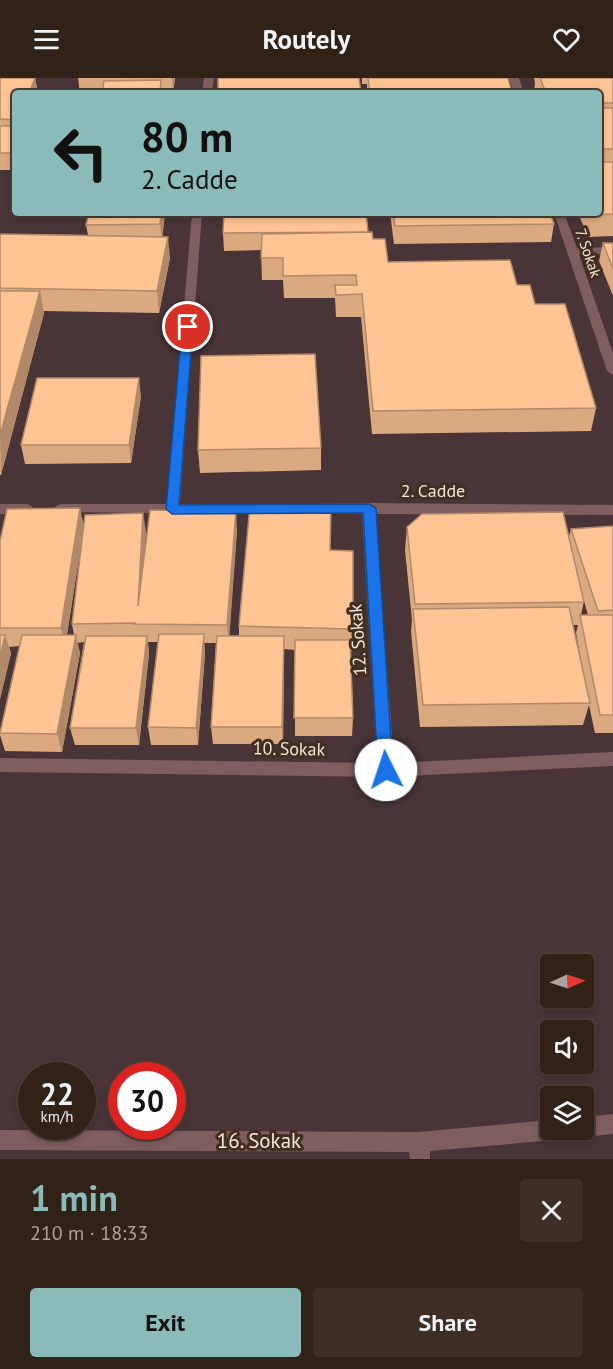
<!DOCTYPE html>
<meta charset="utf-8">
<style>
:root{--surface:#312217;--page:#3d2f24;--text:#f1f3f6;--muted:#a8a4a1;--line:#4c3f36;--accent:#8bbbb9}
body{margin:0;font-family:"PT Sans",sans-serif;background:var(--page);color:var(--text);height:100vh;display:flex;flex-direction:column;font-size:22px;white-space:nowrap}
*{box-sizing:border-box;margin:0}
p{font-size:20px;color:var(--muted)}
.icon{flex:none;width:33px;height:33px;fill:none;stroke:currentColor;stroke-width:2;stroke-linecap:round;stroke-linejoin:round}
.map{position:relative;height:1081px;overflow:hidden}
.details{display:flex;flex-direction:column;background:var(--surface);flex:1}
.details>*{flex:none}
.top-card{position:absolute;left:12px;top:12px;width:590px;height:126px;border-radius:6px;box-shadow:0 3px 9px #0003,0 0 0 2px var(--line);background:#8bbbb9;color:#111;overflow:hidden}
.needle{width:39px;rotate:87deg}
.controls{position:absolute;left:540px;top:876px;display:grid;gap:12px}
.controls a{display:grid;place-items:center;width:54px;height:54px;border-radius:6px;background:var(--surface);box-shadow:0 3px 9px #0003,0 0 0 2px var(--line);font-size:30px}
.speed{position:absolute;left:18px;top:984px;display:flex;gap:12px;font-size:30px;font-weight:700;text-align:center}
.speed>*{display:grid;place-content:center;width:78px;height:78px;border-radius:50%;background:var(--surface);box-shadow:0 3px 9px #0003,0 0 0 2px var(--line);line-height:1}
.speed small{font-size:15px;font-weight:400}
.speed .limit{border:9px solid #d22;background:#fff;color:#111}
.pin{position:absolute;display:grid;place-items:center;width:51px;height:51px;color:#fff;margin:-26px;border:3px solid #fff;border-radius:50%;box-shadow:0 2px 6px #0007}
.me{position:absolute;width:66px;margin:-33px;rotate:356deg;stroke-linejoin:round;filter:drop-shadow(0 0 4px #0008)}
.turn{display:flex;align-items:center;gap:21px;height:126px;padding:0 30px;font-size:27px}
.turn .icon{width:78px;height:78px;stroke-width:2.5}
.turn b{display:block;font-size:42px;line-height:51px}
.round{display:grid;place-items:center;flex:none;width:63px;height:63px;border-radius:6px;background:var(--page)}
.summary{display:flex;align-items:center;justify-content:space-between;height:102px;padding:0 30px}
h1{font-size:36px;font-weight:700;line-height:45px;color:var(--accent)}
.button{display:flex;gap:12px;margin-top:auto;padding:12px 30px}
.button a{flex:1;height:69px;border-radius:6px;background:var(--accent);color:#111;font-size:24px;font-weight:700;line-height:69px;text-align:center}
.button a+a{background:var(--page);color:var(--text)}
header{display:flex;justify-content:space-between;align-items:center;height:78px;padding:0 30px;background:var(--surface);font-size:27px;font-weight:700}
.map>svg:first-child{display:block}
</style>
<header><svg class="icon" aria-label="menu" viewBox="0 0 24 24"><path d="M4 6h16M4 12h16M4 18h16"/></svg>Routely<svg class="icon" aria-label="heart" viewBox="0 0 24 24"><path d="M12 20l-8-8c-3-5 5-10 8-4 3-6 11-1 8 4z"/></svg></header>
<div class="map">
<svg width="613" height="1081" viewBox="0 0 613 1081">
<rect width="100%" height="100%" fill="#412e1f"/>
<path fill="#493437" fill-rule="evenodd" d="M0,0H613V1081H0ZM15,15H598V135H15ZM550,886H584V920H550ZM550,952H584V986H550ZM32,998H82V1048H32ZM122,998H172V1048H122ZM550,1018H584V1052H550Z"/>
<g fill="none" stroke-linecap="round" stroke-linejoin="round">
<g fill="#7e5e5f" fill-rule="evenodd">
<path d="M204,0H214L212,15H202Z"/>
<path d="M509,0H519L524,15H514Z"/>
<path d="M192,135H202L180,426H268L275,431L268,436L56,434L54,431L56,428L61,426H167Z"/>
<path d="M554,135H564L577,170L613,169V175L579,177L613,275V297L607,293Z"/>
<path d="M369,425L613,427V437L376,436L394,685L613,674V688L386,699L0,694V680L377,685L362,436H313L306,431L313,426Z"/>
<path d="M0,426H28L35,431L28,436H0Z"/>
<path d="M613,1036V1056L584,1059L577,1056L575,1052H584V1039Z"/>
<path d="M550,1042V1052H564L561,1059L554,1062L430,1073V1081H410L409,1074L0,1072V1052L418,1054Z"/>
</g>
</g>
<g fill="#daa97f" fill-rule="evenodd">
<path d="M0,0H35L38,15H15V92H0Z"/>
<path d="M78,0H175L173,14L162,15H80Z"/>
<path d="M362,0H508L512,15H367V6H362Z"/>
<path d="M534,0H613V158L588,159L578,135H598V15H535L534,12L535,5Z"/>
<path d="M165,135L162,159L170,180L159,235L43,233L44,235L1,397H0V156L88,157L86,147Z"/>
<path d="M390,135H550L554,146L551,164L394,166Z"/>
<path d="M368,154L388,184L517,207L535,226L596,330L591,353L372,356L361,239H336L335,220H284L283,202H262L261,172L224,173L223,155Z"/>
<path d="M603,165H613V218L599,183Z"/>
<path d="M141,318L131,385L25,386L21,367Z"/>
<path d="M321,370V392L200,395L198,372Z"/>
<path d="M84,448L146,454L144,478L237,452L229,558H239V548L330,472L353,551L352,573H351L353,640L352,658H295V572L284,571L283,666H213L211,649L216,565H204L205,575L198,667H151L148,649L158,564H148L149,576L139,667H75L70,650L84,564L77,565L80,575L62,674L5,673L0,657V653L20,568L9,569L11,575L0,621V463ZM83,454L72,546L74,557H67Z"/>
<path d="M613,448V655H595L589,627L583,647L420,649L411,553L412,542L405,472L407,449L569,458L571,451ZM584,523L588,537H581ZM573,547H578L576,555L585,605Z"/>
</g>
<g fill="#b28968">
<path d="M35,0L38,15H29Z"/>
<path d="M172,0H175L173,14Z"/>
<path d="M161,135H165L162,164L160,146Z"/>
<path d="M168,159L170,180L159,235L157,213Z"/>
<path d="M40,213L44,235L1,397L0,357Z"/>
<path d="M139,300L141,318L131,385L129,367Z"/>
<path d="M80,430L84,449L65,568L61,550Z"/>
<path d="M236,433L237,452L229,565L227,547Z"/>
<path d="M143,435L146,454L140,546L138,528Z"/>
<path d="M204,556L205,575L198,667L196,650Z"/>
<path d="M5,557L11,575L0,621V580Z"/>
<path d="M76,557L80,575L62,674L57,656Z"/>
<path d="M147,558L149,576L139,667L136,650Z"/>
<path d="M284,558V576L283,666L282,649Z"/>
</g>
<g fill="#fec494" stroke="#b28968" stroke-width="1.5">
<path d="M0,0H35L29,15H15V42L0,41Z"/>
<path d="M218,0H359L361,15H218Z"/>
<path d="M368,0H508L512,15H370Z"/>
<path d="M540,0H613V25H598V15H546Z"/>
<path d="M161,2L160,15H102L104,3Z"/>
<rect x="598" y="30" width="15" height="41"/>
<rect x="0" y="48" width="15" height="27"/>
<path d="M598,84H613V136L592,137L591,135H598Z"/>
<path d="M89,135H161L160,146L86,147Z"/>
<path d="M224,135H366L368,154L223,155Z"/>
<path d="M393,135H550L554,146L395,148Z"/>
<path d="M372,154L373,161H385L388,184L510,182L517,207H530L535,226H565L596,330L373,333L362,216L336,217L335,207H357L356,197L283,198V180H261L262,156Z"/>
<path d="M0,156L168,159L157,213L0,210Z"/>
<path d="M603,165H613V191Z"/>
<path d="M0,213H40L0,357Z"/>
<path d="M315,276L321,370L198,372L201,278Z"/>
<path d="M37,300H139L129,367H21Z"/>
<path d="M250,427L331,429L330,472L353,473V551L239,548Z"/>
<path d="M80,430L61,550H0V463L7,431Z"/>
<path d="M150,432L236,433L227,547L134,546L135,545L72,546L85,437L143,435L138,528Z"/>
<path d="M563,434L584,524L415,526L407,449L422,436Z"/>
<path d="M613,448V532L598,533L571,451Z"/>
<path d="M569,529L590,625L423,627L413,531Z"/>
<path d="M580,537H613V637H600Z"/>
<path d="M159,556H204L196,650L148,649Z"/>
<path d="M0,557H5L0,580Z"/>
<path d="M22,557H76L57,656L0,655Z"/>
<path d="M86,558H147L136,650H70Z"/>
<path d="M217,558H284L282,649H211Z"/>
<path d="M295,562H350L353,640H294Z"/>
</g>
<path fill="#1a73e8" stroke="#114b97" stroke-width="1.5" d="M188,246L193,249L179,427L369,426L376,430L393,692L391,696L386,698L380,696L378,692L363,435L172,436L166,431L182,249Z"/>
<g text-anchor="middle" stroke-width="6" stroke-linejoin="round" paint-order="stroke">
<g font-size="15" fill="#f2e6dc" stroke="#412e1f">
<text transform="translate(588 175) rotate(71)" y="5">7. Sokak</text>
</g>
<g font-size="18" fill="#f2e6dc" stroke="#412e1f">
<text x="433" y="419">2. Cadde</text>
<text transform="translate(358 562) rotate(-94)" y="6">12. Sokak</text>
<text transform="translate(289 671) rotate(1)" y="6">10. Sokak</text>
</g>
<g font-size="21" fill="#f2e6dc" stroke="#412e1f">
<text x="259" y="1070">16. Sokak</text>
</g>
</g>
</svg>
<div class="controls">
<a><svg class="needle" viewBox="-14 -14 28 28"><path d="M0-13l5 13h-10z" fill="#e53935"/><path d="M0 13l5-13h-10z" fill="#a8a4a1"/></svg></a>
<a><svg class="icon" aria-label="sound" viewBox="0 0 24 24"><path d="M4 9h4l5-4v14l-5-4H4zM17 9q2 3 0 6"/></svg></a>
<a><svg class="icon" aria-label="layers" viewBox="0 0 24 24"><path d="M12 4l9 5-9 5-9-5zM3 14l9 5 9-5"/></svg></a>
</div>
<div class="speed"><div>22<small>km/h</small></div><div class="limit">30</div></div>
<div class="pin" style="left:188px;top:249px;background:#d93025"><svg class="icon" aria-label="arrive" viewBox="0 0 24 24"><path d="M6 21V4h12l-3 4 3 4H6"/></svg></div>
<svg class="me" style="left:386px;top:692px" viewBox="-20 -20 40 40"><circle r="19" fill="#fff"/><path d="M0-13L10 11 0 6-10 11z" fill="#1a73e8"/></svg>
<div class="top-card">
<div class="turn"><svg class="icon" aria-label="left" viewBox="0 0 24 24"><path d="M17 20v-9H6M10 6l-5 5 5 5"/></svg><div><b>80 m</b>2. Cadde</div></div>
</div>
</div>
<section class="details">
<div class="summary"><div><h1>1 min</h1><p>210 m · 18:33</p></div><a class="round"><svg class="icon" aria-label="close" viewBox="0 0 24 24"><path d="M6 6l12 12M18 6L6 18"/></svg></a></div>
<div class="button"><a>Exit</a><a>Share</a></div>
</section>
